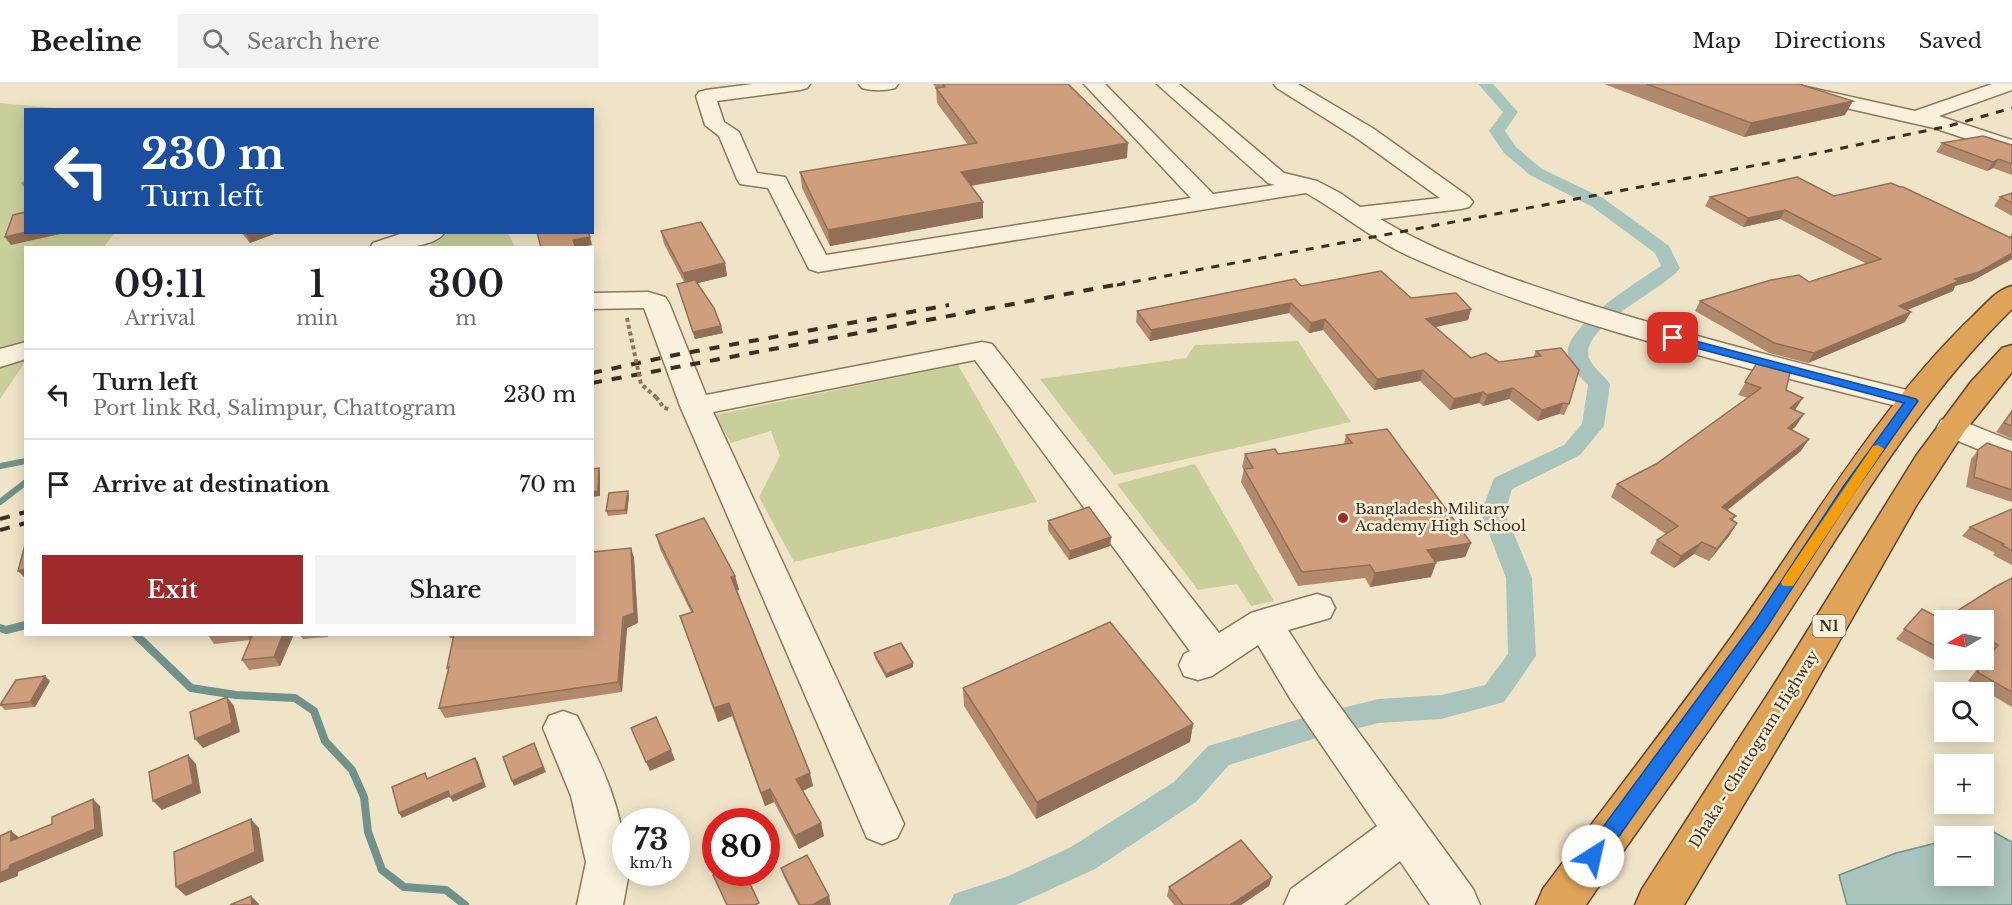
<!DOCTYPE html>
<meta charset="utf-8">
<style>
:root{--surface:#fff;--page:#f2f2f2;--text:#202124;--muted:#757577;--line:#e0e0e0;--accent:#9e2a2b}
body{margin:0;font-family:"Libre Baskerville",serif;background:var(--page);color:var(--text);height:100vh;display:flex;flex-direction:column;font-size:22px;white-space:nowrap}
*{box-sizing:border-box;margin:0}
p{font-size:20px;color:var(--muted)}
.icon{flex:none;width:33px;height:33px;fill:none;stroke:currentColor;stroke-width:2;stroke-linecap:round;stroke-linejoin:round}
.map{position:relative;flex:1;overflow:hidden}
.panel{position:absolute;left:24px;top:162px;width:570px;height:390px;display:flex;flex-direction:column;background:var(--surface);border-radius:0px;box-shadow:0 3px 15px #0003}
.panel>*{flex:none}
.guide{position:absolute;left:24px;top:24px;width:570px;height:126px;border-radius:0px;box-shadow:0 3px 15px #0003;background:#1a4fa0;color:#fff;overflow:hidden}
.needle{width:39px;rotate:261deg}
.tools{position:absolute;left:1934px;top:526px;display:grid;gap:12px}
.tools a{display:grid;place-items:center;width:60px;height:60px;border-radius:0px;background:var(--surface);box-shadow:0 3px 15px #0003;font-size:30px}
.speed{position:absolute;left:612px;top:724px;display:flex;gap:12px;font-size:30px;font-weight:700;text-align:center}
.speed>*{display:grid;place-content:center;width:78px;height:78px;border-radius:50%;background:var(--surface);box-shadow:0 3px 15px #0003;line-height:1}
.speed small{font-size:15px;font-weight:400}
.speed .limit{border:9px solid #d22;background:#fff;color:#111}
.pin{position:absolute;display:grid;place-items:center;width:51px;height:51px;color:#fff;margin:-26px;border-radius:12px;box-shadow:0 3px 9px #0006}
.me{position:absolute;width:66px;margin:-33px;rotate:35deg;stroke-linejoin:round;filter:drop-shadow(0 0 4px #0008)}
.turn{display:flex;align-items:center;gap:21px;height:126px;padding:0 18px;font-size:27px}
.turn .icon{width:78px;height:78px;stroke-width:2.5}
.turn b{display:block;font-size:42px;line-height:51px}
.eta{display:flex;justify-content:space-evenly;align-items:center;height:102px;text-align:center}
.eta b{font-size:36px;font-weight:600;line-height:42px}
.primary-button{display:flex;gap:12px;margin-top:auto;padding:12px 18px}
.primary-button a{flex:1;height:69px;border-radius:0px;background:var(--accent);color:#fff;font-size:24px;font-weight:600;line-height:69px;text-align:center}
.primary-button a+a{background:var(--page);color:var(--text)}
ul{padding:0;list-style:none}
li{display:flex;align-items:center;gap:18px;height:90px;padding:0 18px;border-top:2px solid var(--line)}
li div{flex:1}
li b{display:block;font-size:22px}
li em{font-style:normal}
header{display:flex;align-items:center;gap:36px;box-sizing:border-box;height:84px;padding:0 30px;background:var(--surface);border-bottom:2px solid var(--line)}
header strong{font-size:28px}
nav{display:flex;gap:33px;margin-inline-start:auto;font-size:21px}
.search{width:420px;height:54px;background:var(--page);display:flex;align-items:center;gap:15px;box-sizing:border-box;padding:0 21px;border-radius:0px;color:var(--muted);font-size:22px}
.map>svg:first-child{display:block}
</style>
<header>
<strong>Beeline</strong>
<div class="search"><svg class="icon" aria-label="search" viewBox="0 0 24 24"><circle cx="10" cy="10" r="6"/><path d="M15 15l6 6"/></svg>Search here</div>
<nav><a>Map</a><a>Directions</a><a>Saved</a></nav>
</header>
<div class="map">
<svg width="2012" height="821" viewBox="0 0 2012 821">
<rect width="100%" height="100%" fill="#f0e4c8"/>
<g fill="#c9cf9b">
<path d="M0,19L64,25L26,26V148L114,149L104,163L26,164L25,278L0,315Z"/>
<path d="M452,149H508L515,163H432L430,155Z"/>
<path d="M1298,257L1351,338L1114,391L1040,295L1186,274L1195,261Z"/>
<path d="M958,281L1037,418L794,478L759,413L780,372L771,347L731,359L715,331Z"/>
<path d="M1195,380L1274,517L1251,522L1237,500L1198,506L1117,400Z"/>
</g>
<path fill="#a9c4bc" stroke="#6f938a" stroke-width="1.5" d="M1990,746L2012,758V821H1847L1839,791L1896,769L1944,757V792H1983V753H1960Z"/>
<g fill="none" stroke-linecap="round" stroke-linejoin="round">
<g stroke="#6f938a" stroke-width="6">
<path d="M0,382L26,377"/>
<path d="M0,418L26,398"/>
</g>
<g stroke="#6f938a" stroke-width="8">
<path d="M0,544L6,546L26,541"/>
<path d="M135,550L191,604L236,611L295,614L314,627L325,657L352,686L364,713L368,748L382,786L404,803L446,806L465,821"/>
</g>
<path fill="#a9c4bc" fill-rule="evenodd" d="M1478,0H1493L1518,28L1505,47L1516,63L1542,85L1603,114L1669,162L1680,184C1666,205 1579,242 1589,274C1593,284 1604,291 1610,300L1604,342L1580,371L1512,405L1505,429L1532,494L1536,572L1504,618L1441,635L1379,639L1313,655L1229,681L1196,718L1095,785L1023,818L1016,821H949L954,810L1006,793L1071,763L1174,698L1208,662L1313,631L1379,615L1441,611L1485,601L1508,570L1506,494L1481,429L1494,394L1564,361L1582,340L1588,301C1580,293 1569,282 1568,270C1564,243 1640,196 1661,182L1655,169L1591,122L1530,91L1504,69L1489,47L1503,28Z"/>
<g stroke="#8d765c" stroke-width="3">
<g id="minor">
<path d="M753,0H810L807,4L800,6L717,17L724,38L739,48L757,89L785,93L826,171L1191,114L1084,0H1105L1213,110L1275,101L1268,99L1157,0H1179L1284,89L1317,97L1340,109L1360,123L1440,114L1358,55L1277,4L1274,0H1298L1374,45L1469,113L1473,118L1469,123L1461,125L1380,135C1444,173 1515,196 1585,219C1696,254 1810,282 1923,310L1927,317L1923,324L1912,326C1745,283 1568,244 1411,173C1373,156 1342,129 1306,109L818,188L809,185L768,104L740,100L737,95L719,52L705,41L696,12L699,8L706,6Z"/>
<path d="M859,0H898L895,4C884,7 873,7 862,4Z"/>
<path d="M1757,0H1793L1915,27L1992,0H2012V6L1939,32L2012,56V70L1934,44L1767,6L1760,4Z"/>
<path d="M406,148H445C433,166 389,164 370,164L373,159Z"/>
<path d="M648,208L665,213L669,219L706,311L982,258L992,260L1219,549L1251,529L1264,525L1317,510L1330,514L1335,524L1330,534L1288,546L1319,594L1473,805L1480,821H1430L1400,777L1344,821H1284L1291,805L1377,742L1291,616L1258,561L1212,592L1198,596L1184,592L1179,581L1184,570L1190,567L975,276L713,328L904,740L897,754L882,760L867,754L680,322L644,224L592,225V209Z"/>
<path d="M26,258V275L0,283V265Z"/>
<path d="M1952,333L2012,357V379L1941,350L1937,343L1941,336Z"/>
<path d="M563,627L577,632C603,684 626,730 626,789H629L623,821H577L586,778L571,712L543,644L549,632Z"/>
</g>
</g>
<g stroke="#5b4430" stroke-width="3">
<g id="highway">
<path d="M2012,202V225C1915,320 1849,437 1775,549C1714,642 1648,730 1586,821H1536L1543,805C1603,724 1666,644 1725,562C1805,451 1874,327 1973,232C1985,221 1996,206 2012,202Z"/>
<path d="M2012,261V288L1964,348L1916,422L1804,619L1684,821H1635L1642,805L1777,596L1916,372L1971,298L2002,264Z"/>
</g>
</g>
<path stroke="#8d765c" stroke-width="4" stroke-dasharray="4 3" stroke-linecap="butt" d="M656,313L664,324L669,325"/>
<use href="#minor" fill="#faf1dc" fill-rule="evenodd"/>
<use href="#highway" fill="#e0a458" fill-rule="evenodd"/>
<path stroke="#3d2e20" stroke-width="3" stroke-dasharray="8 8" stroke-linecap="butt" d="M1117,201L1784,76L1949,42L2012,24"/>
<g stroke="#3d2e20" stroke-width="4" stroke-dasharray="10 10" stroke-linecap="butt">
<path d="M592,289L675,271L949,221"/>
<path d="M592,299L1125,199"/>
<path d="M0,435L26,428"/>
<path d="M0,446L26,439"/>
</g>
<path stroke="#8d765c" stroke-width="4" stroke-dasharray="4 3" stroke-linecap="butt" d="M627,234L641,300L656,313"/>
</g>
<g fill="#b2896c">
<path d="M933,0H1068L1127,74L971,102L983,134L830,162L802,104L800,88L968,61L937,19L936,4Z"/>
<path d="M1604,0H1799L1845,31L1744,53Z"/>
<path d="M1942,59L2012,61V91L1993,84L1987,87L1936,68Z"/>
<path d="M26,96V106L21,99Z"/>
<path d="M2012,109V132L1994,122L2000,113Z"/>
<path d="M1834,112L2010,153L2012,149V175L1972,197L1955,202L1953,207L1907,226L1905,238L1808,279L1769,269L1695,227L1700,217L1809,198L1867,180L1780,135L1743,143L1705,122L1710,113Z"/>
<path d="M661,147L725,179L727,192L697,199L723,249L695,255L677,200L684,198L664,160Z"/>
<path d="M241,148H279L250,159Z"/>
<path d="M1301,202L1411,214L1471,225L1468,236L1435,243L1471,274L1499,278L1533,274L1536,267L1561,264L1569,320L1564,331L1559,330L1537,337L1509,315L1483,322L1479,319L1450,326L1420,297L1374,306L1323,246L1309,249L1289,229L1150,257L1136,238L1137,227Z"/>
<path d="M1757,279L1786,306L1795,326L1796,342L1792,346L1801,367L1727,426L1736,432L1732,437L1737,439L1729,452L1709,477L1694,470L1674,484L1650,469L1657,456L1666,450L1611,413L1617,400L1656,380L1748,314L1738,311Z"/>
<path d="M2012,326V355L1996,348Z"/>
<path d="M1346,351L1471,459L1465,473L1435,478L1431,493L1370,503L1365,494L1298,502L1241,398L1244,385L1242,383L1245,370H1278L1344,360Z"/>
<path d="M1978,366L2012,368V418L1966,403L1971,375Z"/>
<path d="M629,412L627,430L608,432L606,427Z"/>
<path d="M2012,425V481L1993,471L1995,469L1962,452L1970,443Z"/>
<path d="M1048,437L1111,453L1110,462L1069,476L1048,446Z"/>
<path d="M656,451L735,492L739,506H737L813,702L803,707L821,739L824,752L799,765L774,718L765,722L732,632L718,638L680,532L691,528L660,465Z"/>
<path d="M631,464L634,474L638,539L627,544L622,608L445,634L439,624L448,586L447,584L453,554H450L447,550H592Z"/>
<path d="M2012,494V623L1968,597L1988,571L1983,567V537H1944V572L1938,578L1896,555L1922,525L1943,536Z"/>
<path d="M207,550H252L250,556L214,560Z"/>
<path d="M253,550H294L280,582L249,586L242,576Z"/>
<path d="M299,550H329L328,553L303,555Z"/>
<path d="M874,569L913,583L886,594L875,574Z"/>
<path d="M50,597L35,623L5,626L0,621Z"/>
<path d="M963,604L1193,640L1190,658L1036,735L964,622Z"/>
<path d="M781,784L831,821H798L784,793Z"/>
<path d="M1272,793L1269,802L1241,821H1174L1167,812L1169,803Z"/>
</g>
<g fill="#916f58">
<path d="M1853,17L1845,31L1744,53L1751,39Z"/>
<path d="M1128,59L1127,74L962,103L961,88Z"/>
<path d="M1999,75L1993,84L1987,87L1993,78Z"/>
<path d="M983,118V134L830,162L828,146Z"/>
<path d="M1785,126L1780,135L1743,143L1748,134Z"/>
<path d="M26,148H69L11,161L5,153Z"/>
<path d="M250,148H279L250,159L246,150Z"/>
<path d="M590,153L592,161L575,164L573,156Z"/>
<path d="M2012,169V175L1972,197L1955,202L1953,207L1893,232L1899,222L1955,195Z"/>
<path d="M725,179L727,192L686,202L683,189Z"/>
<path d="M1291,219L1289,229L1150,257L1151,246Z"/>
<path d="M1471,225L1468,236L1422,246L1426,235Z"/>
<path d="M1911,228L1905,238L1808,279L1814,269Z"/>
<path d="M1325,235L1323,246L1309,249L1311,239Z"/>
<path d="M721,242L723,249L695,255L693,248Z"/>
<path d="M1423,286L1420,297L1374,306L1377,295Z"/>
<path d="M1513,304L1509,315L1483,322L1487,311Z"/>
<path d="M1483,308L1479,319L1450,326L1454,315Z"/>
<path d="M1803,314L1795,326L1790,324Z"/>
<path d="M1563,319L1559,330L1537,337L1542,326Z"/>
<path d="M1804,330L1796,342L1780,356L1788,344Z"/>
<path d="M1809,355L1801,367L1715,436L1722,423Z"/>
<path d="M599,384L600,389V412L592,413V408Z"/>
<path d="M628,407L629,412L627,430L625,426Z"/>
<path d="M1737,439L1729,452L1709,477L1717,465Z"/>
<path d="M1111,453L1110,462L1069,476L1070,467Z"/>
<path d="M1702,458L1694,470L1674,484L1681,472Z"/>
<path d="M1471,459L1465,473L1422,480L1427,466Z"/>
<path d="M631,464L634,474L638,539L627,544L622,608L618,598Z"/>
<path d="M1436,479L1431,493L1370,503L1375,489Z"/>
<path d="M26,485V495L18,487Z"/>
<path d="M735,492L739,506L735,507L731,493Z"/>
<path d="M246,550H252L250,556Z"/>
<path d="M283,550H294L280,582L274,573Z"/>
<path d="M913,579V583L886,594V590Z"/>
<path d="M45,592L50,597L35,623L30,618Z"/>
<path d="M227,613L234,622L240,648L203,664L195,655Z"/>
<path d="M729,619L732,632L718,638L714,624Z"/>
<path d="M1193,640L1190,658L1036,735L1037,718Z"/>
<path d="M534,659L546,688L514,702L512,697Z"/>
<path d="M671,666L675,676L650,687L646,678Z"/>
<path d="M188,671L196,680L201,709L162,726L153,717Z"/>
<path d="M475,674L478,678L486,703L453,718L450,713Z"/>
<path d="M810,689L813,702L799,708L796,695Z"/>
<path d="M770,705L774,718L765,722L761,709Z"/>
<path d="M448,707L451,712L402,734L399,729Z"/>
<path d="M93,715L100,722L103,752L18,788V792L0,799V789Z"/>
<path d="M251,735L259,744L264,777L186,812L176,803Z"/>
<path d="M821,739L824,752L799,765L795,752Z"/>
<path d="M11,747L20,754L11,757Z"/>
<path d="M1272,793L1269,802L1241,821H1230Z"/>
<path d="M251,812L259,820V821H252Z"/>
<path d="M829,812L831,821H812Z"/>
</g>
<g fill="#cf9f7d" stroke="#916f58" stroke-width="1.5">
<path d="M943,0H1068L1128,59L961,88L983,118L828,146L800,88L977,59L936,4L945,3Z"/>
<path d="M1647,0H1799L1853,17L1751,39Z"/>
<path d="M1983,52L2012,61V80L1999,75L1993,78L1942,59Z"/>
<path d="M1797,93L1834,112L1891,99L1900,103H1903L2011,154L2012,152V169L1979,188L1955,195L1959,197L1899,222L1911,228L1814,269L1774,259L1700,217L1771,196L1799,191L1809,198L1881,175L1785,126L1748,134L1710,113Z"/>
<path d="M2012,109V119L2000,113Z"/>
<path d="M26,128V148L5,153L13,131Z"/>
<path d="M701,138L725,179L683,189L661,147Z"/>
<path d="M537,148H588L590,153L573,156L576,164H541Z"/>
<path d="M1381,187L1411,214L1456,209L1471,225L1426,235L1471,274L1486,269L1499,278L1541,272L1536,267L1561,264L1579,286L1569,320L1563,319L1542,326L1513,304L1487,311L1483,308L1454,315L1423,286L1377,295L1325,235L1311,239L1291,219L1151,246L1137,227L1295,195L1301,202Z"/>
<path d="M695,196L714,224L721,242L693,248L677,200Z"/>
<path d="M1757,279L1784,287L1791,284L1786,306L1803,314L1790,324L1804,330L1788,344L1809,355L1722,423L1736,432L1730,435L1737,439L1717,465L1702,458L1681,472L1657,456L1678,442L1617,400L1656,380L1761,304L1745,298Z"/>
<path d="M2012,327V342L2004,339Z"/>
<path d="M1387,345L1471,459L1427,466L1436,479L1375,489L1370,481L1302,488L1244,385L1253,384L1245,370L1275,365L1278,370L1352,359L1346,351Z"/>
<path d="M1987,359L2012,368V406L1974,393L1978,366Z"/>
<path d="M599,384L598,407L592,408V385Z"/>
<path d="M628,407L625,426L606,427L609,409Z"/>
<path d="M1089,423L1111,453L1070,467L1048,437Z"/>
<path d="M2012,425V467L2002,461L2004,460L1970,443Z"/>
<path d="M704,434L735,492L731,493L810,689L796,695L821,739L795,752L770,705L761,709L729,619L714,624L680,532L693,528L656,451Z"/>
<path d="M26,457V485L18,487Z"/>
<path d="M631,464L634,529L623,533L618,598L439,624L449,583L447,584L454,550H592V468Z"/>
<path d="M2012,494V608L1977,588L1998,561L1983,552V537H1944V567L1904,545L1922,525L1943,536L1995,503Z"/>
<path d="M1110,538L1193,640L1037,718L963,604Z"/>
<path d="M253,550H283L274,573L242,576Z"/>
<path d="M901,559L913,579L886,590L874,569Z"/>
<path d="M45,592L30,618L0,621L16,596Z"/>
<path d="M227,613L232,639L195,655L190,628Z"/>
<path d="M656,633L671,666L646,678L631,644Z"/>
<path d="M534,659L543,683L512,697L503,673Z"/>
<path d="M188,671L193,700L153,717L149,688Z"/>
<path d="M475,674L483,698L450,713L448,707L399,729L392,703L425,689L427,695Z"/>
<path d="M93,715L95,745L10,781L9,785L0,789V752L11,747V757L52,740V733Z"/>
<path d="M251,735L255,768L176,803L174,768Z"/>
<path d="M1241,756L1272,793L1230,821H1183L1169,803Z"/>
<path d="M807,771L829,812L812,821H800L781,784Z"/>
<path d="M717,789H745L759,819L755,821H727L713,791Z"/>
<path d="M251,812L252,821H230Z"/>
</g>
<path fill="#1a73e8" stroke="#114b97" stroke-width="1.5" d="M1673,251L1916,315L1918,317L1853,410L1767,543L1600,779L1593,781L1586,779L1584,772L1586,766L1757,534L1843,403L1904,319L1669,257V252Z"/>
<path fill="#f59e0b" d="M1878,361L1884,365L1793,502H1783L1781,499L1783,495L1873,362Z"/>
<circle fill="#9e2a2b" stroke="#f7eed8" stroke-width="2" cx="1343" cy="434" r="6"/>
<g text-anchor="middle" stroke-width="5" stroke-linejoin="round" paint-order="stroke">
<rect fill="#f7eed8" stroke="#756857" stroke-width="1.5" x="1812.5" y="531" width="33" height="22" rx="4.5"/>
<g font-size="14" font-weight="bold" fill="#3d2e20">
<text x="1829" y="547">N1</text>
</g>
<g font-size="15" fill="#3d2e20" stroke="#f7eed8" text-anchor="start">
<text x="1355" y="430">Bangladesh Military<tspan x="1355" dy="17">Academy High School</tspan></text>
</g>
<g font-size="15" fill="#3d2e20" stroke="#f7eed8">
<text transform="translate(1754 665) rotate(-58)" y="5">Dhaka - Chattogram Highway</text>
</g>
</g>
</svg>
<div class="tools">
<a><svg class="needle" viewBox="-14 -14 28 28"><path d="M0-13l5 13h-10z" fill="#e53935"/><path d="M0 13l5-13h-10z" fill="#757577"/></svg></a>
<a><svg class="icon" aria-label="search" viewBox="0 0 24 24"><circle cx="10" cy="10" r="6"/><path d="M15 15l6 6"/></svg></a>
<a>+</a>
<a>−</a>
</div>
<div class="speed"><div>73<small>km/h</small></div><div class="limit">80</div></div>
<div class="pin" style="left:1673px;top:254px;background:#d93025"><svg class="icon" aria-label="arrive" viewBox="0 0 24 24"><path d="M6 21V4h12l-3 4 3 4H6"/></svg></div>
<svg class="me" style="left:1593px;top:772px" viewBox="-20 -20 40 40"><circle r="19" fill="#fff"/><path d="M0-13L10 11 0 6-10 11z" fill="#1a73e8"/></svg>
<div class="guide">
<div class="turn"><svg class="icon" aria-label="left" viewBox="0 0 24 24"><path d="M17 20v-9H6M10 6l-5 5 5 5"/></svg><div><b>230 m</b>Turn left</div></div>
</div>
<section class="panel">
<div class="eta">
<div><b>09:11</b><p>Arrival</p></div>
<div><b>1</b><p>min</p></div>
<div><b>300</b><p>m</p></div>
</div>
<ul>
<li><svg class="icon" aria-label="left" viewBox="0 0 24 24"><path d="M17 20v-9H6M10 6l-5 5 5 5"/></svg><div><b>Turn left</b><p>Port link Rd, Salimpur, Chattogram</p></div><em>230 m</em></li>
<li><svg class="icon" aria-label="arrive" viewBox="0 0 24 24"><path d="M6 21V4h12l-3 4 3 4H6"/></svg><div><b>Arrive at destination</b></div><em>70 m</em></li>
</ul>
<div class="primary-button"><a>Exit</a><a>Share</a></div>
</section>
</div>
